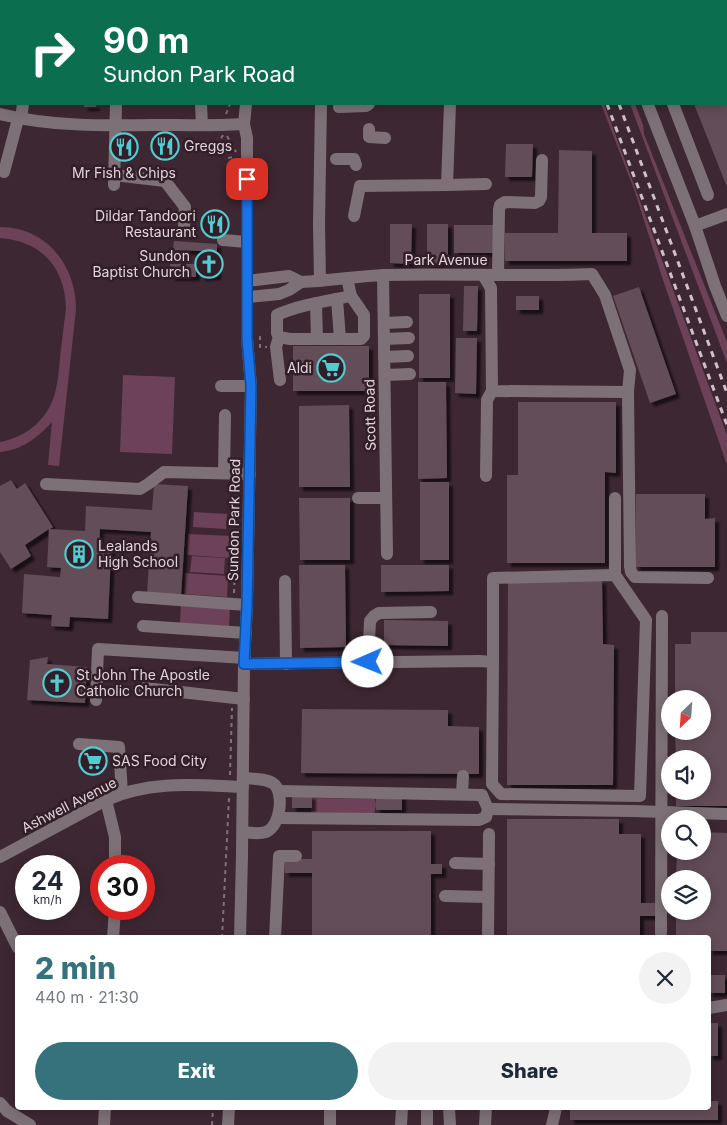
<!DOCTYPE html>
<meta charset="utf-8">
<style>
:root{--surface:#fff;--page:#f2f2f3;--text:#1f2937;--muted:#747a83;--accent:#36727c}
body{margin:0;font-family:Inter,sans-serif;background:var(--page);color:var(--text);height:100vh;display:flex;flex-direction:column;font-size:19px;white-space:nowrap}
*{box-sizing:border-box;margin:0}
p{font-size:16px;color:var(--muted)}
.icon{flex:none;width:28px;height:28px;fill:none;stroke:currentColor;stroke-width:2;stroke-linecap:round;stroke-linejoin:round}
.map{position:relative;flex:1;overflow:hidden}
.drawer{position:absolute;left:15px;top:935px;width:696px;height:175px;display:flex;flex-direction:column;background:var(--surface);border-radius:5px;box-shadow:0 2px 12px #0003}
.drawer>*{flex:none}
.guide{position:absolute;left:0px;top:0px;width:728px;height:105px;box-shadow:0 2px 12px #0003;background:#0b6e4f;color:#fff;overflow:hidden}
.needle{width:32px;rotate:205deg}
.tools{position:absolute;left:661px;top:690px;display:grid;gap:10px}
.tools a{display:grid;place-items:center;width:50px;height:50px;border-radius:50%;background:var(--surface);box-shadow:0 2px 12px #0003;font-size:25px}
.speed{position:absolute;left:15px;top:855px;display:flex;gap:10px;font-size:25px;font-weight:700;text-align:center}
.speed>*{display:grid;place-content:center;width:65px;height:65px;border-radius:50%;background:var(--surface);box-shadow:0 2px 12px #0003;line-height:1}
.speed small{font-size:12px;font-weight:400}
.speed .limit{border:8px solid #d22;background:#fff;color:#111}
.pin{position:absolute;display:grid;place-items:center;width:42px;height:42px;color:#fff;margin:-21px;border-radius:10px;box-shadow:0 2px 8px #0006}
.me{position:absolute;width:55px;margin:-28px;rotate:269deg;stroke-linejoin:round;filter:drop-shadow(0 0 4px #0008)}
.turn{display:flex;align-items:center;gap:18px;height:105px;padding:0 20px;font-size:22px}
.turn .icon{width:65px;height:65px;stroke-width:2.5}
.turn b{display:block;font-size:35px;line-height:42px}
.round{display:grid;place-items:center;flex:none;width:52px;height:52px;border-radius:26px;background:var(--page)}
.overview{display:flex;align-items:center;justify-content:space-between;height:85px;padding:0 20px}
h1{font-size:30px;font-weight:800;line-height:38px;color:var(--accent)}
.cta{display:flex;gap:10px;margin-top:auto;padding:10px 20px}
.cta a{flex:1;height:58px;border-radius:30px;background:var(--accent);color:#fff;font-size:20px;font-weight:800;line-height:58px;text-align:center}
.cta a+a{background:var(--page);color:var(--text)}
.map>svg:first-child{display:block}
</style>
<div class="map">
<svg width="727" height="1125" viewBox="0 0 727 1125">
<defs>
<filter id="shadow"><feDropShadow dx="4" dy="4" stdDeviation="1" flood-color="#0009"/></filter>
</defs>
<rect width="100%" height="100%" fill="#3d2732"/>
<g fill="#6d4258">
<path d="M592,0H727V6H726V1H592Z"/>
<path d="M601,104H604L727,435V465L662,277L634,189Z"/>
<path d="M630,104H635L643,125L644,134L727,342V363Z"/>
<path d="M0,227C46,227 76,265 76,309L59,466L48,465L52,422C37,438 22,450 0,452V442C27,437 48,419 55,393C58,382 59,370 60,358C62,341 64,324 66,308C65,267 41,241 0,238Z"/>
<path d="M123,375L175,377L172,454L120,452Z"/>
<path d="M194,512L227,514L226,529L193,527Z"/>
<path d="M188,534L231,536L230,558L187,555Z"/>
<path d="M192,556L225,558L224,574L190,572Z"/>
<path d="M185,573L228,576L227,597L184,594Z"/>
<path d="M181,603L230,606L229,626L180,623Z"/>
<path d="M312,798L375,799L376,805L374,815H311Z"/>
</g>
<g fill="#644d58" filter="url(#shadow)">
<rect x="84" y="104" width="12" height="3"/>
<path d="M694,104H727V187Z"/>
<path d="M506,144H533L532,177H505Z"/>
<path d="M559,150L592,151V233H627V261H505V233H558Z"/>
<path d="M390,224H412L411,264L390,263Z"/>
<path d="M427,224H448V263L427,264Z"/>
<rect x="454" y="225" width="39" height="28"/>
<path d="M174,241L217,244V276L201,277V251L173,250Z"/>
<path d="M170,264H196V277H171Z"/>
<path d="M464,286H478L477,331H463Z"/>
<path d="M639,287L676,394L650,403L613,296Z"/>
<rect x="419" y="294" width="31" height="84"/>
<rect x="516" y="296" width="23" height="14"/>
<path d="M456,338H477L476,394L455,393Z"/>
<rect x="293" y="346" width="76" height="45"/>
<path d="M418,382H446L447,478L418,479Z"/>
<path d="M518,402H616V473L605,472V563H507V475H518Z"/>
<path d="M349,405L350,487H299V406Z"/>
<path d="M11,480L17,489L25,483L53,527L50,529L85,531L86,506L152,510L154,484L188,486L181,596L147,594L151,532L100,529L99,548L111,549V553L108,619L70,617L69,627L51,626L52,615L22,613L24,574L60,577L61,568L47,567L49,529L25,545L31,556L11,569L0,552V486Z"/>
<rect x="420" y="482" width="29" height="78"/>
<path d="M636,494H705V519L715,518V567H636Z"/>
<path d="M299,498H350V560H300Z"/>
<path d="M299,565H345L346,647L300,648Z"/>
<path d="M381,565H449V591L381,592Z"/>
<path d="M508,580H602L603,644L614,645L613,785H507Z"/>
<path d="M384,620L448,621V646L384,645Z"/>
<path d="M691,632H727V806H676V791H702V759H676L675,731H702V699H675V644H691Z"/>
<path d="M48,657L47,664L87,667L85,703L27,700L30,660Z"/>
<path d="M302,709L448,710V726L479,727V774L301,773Z"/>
<rect x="292" y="795" width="20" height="13"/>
<rect x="376" y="795" width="26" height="15"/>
<path d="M507,819H619V834H641V903H657V916H640V938H507Z"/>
<path d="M312,831H431V864H442V874H431V938H312V873H285V859H312Z"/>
<path d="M702,832L727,833V951H709V938H676V911H702V879H676L677,851H702Z"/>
<rect x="709" y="975" width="16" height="18"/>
<rect x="709" y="1023" width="9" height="33"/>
<path d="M709,1101H718V1120H570V1108H709Z"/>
</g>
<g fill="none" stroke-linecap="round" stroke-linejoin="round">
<g stroke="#83717a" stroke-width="2" stroke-dasharray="4 4" stroke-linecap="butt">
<path d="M403,0V1"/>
<path d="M226,114L230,104"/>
<path d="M227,136L236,152"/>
<path d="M217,145L223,135"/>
<path d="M228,158L234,157L237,162"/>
<path d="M259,337H260V347H267"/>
<path d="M234,593L236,540"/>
<path d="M230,775L232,708"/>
<path d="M222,938L229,798"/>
<path d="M212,1125L213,1108"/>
</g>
<g stroke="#7d7177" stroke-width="12">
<path d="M247,0V1"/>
<path d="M386,0V1"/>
<path d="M548,0L549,1"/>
<path d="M619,0L620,1"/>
<path d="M137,1V0"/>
<path d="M323,1V0"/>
<path d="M675,1L676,0"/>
<path d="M201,104L202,125"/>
<path d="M649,104L648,105L695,226L727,214"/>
<path d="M673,104L708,195"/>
<path d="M339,107L366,106L369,104"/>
<path d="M0,114C49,126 102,126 152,125C182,125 213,126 244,124"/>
<path d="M21,119L23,104"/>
<path d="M369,129V137L385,138"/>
<path d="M336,159H354L356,165"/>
<path d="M4,172L18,119"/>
<path d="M114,175L165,181L185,207L184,228"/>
<path d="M114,185L116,104"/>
<path d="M447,185L486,184"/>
<path d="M354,216L360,186L447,185L450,104"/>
<path d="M695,226L715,286L727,316"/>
<path d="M223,240L247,242"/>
<path d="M383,275L387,554"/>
<path d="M498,275L499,210L500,205L505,202L535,203L539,201L541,197L542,160"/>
<path d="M347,278L351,296L364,315V336L361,339H290L279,337L277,333V315C299,305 327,301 351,296"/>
<path d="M247,281L289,276L301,282C329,281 357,276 385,275C454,273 523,277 592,274L605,295L630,370L628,392L492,391L491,288L483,275"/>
<path d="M320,281L319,224L321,104"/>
<path d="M248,297L279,294L289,290L301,282"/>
<path d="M337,299L340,339"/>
<path d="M316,303L317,339"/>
<path d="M384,323L407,322"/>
<path d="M279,337L276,347L280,380"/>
<path d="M384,339L409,338"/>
<path d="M384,357L408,356"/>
<path d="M385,375L410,374"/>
<path d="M221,386H251"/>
<path d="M628,392L630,566L631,572L635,577L708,578"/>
<path d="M224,473L225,415"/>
<path d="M486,476L487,400L492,391"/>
<path d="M46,484L140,489L148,484L164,472L250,474"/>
<path d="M358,498H386"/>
<path d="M615,498V575"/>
<path d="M285,581L286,664"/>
<path d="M138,597L247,605"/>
<path d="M143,626L246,633"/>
<path d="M368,662L370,621L374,616L379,613L431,612"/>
<path d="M244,664L479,661L493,662L492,784L501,794L640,796L646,620L615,575L493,578V662"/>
<path d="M144,688L244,699"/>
<path d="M96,700L98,649L245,658"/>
<path d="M79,744L119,747L122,793"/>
<path d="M462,794L463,776"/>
<path d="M106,800L115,837V866"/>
<path d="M488,809L633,811L727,814"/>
<path d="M278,818L479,820L486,817L488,809L482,795L279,791"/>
<path d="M243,832C250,833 260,834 266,832C281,826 284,793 274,784C266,778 253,779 244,778"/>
<path d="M0,857L106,800C150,780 196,785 243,787"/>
<path d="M455,863L489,864"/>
<path d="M445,896L488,897"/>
<path d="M0,912L18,948"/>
<path d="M113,938L115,909"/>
<path d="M240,938L242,855L244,664L247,605L251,386L247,338V138L244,124L246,104"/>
<path d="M275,938L279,856H296"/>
<path d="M488,938L489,834"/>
<path d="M661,938L662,616"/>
<path d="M709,1008L727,1005"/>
<path d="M0,1103L7,1111L30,1125"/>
<path d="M330,1108V1125"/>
<path d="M427,1108V1125"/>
<path d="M449,1108L450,1125"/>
<path d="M104,1125L105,1108"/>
<path d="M228,1125L229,1108"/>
<path d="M401,1125L402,1108"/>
<path d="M485,1125L486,1108"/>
<path d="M552,1125L556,1108"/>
</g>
<g stroke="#cfc0c7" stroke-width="3" stroke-dasharray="6 6" stroke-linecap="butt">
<path d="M569,0V1"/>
<path d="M587,0V1"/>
<path d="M607,104L727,425"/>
<path d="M619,104L727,393"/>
</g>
</g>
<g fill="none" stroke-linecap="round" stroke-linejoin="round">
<g stroke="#114b97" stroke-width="12">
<path id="route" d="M247,179V338L251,386L247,605L244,664L368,662"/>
</g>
<use href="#route" stroke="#1a73e8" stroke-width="9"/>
</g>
<defs>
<g id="restaurant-ring" transform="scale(1.4375)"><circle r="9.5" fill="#321e28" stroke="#52ccd1" stroke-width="1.5"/><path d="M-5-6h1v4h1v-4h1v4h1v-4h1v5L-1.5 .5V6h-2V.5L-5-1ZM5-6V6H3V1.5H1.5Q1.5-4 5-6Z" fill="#52ccd1"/></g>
<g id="church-ring" transform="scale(1.4375)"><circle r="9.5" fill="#321e28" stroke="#52ccd1" stroke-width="1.5"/><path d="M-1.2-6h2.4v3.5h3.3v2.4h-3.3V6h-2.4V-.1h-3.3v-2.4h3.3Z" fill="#52ccd1"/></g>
<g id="supermarket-ring" transform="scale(1.4375)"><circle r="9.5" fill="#321e28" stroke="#52ccd1" stroke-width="1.5"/><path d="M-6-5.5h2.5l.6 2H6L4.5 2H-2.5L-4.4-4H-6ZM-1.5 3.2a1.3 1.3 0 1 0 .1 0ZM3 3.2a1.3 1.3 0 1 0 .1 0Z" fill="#52ccd1"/></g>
<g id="building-ring" transform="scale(1.4375)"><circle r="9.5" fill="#321e28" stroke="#52ccd1" stroke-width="1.5"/><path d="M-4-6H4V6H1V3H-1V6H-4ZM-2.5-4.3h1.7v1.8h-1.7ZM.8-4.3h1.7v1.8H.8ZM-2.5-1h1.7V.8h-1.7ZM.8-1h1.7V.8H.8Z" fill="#52ccd1"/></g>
</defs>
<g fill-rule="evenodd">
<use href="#restaurant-ring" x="165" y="146"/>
<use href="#restaurant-ring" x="124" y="147"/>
<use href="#restaurant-ring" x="215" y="224"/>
<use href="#church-ring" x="209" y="264"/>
<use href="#supermarket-ring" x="331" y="368"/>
<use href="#building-ring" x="79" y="554"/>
<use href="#church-ring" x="57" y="683"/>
<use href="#supermarket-ring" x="93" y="761"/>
</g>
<g text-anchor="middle" stroke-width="5" stroke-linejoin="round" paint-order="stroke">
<g font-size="14" fill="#e1d3d9" stroke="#321e28" text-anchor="start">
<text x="184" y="151">Greggs</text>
<text x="124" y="178" text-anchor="middle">Mr Fish &amp; Chips</text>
<text x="196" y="221" text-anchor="end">Dildar Tandoori<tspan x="196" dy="16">Restaurant</tspan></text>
<text x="190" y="261" text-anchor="end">Sundon<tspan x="190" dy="16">Baptist Church</tspan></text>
<text x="312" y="373" text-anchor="end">Aldi</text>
<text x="98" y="551">Lealands<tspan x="98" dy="16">High School</tspan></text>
<text x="76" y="680">St John The Apostle<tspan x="76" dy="16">Catholic Church</tspan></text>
<text x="112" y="766">SAS Food City</text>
</g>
<g font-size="14" fill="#e1d3d9" stroke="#321e28">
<text x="446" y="265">Park Avenue</text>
<text transform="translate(370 415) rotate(-91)" y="5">Scott Road</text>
<text transform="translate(234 520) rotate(-89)" y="5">Sundon Park Road</text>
<text transform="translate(69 805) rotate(-27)" y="5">Ashwell Avenue</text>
</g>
</g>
</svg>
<div class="tools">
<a><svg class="needle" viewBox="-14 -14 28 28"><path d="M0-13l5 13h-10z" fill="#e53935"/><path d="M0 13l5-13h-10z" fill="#747a83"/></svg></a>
<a><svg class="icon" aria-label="sound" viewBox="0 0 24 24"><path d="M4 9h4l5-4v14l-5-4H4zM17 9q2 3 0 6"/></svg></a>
<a><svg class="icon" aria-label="search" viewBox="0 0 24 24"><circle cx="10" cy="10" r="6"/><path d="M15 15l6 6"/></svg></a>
<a><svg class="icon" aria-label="layers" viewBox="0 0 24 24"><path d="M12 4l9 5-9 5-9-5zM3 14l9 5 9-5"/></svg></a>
</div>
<div class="speed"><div>24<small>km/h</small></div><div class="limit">30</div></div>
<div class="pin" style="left:247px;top:179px;background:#d93025"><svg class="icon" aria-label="arrive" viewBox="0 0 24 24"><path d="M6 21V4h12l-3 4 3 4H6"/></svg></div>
<svg class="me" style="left:368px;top:662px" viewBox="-20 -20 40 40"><circle r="19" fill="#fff"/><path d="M0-13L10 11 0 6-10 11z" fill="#1a73e8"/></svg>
<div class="guide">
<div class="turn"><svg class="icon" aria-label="right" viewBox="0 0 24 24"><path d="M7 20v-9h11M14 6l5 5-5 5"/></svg><div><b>90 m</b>Sundon Park Road</div></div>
</div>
<section class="drawer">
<div class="overview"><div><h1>2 min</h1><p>440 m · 21:30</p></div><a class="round"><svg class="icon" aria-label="close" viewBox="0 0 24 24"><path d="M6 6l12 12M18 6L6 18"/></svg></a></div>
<div class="cta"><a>Exit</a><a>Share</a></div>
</section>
</div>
